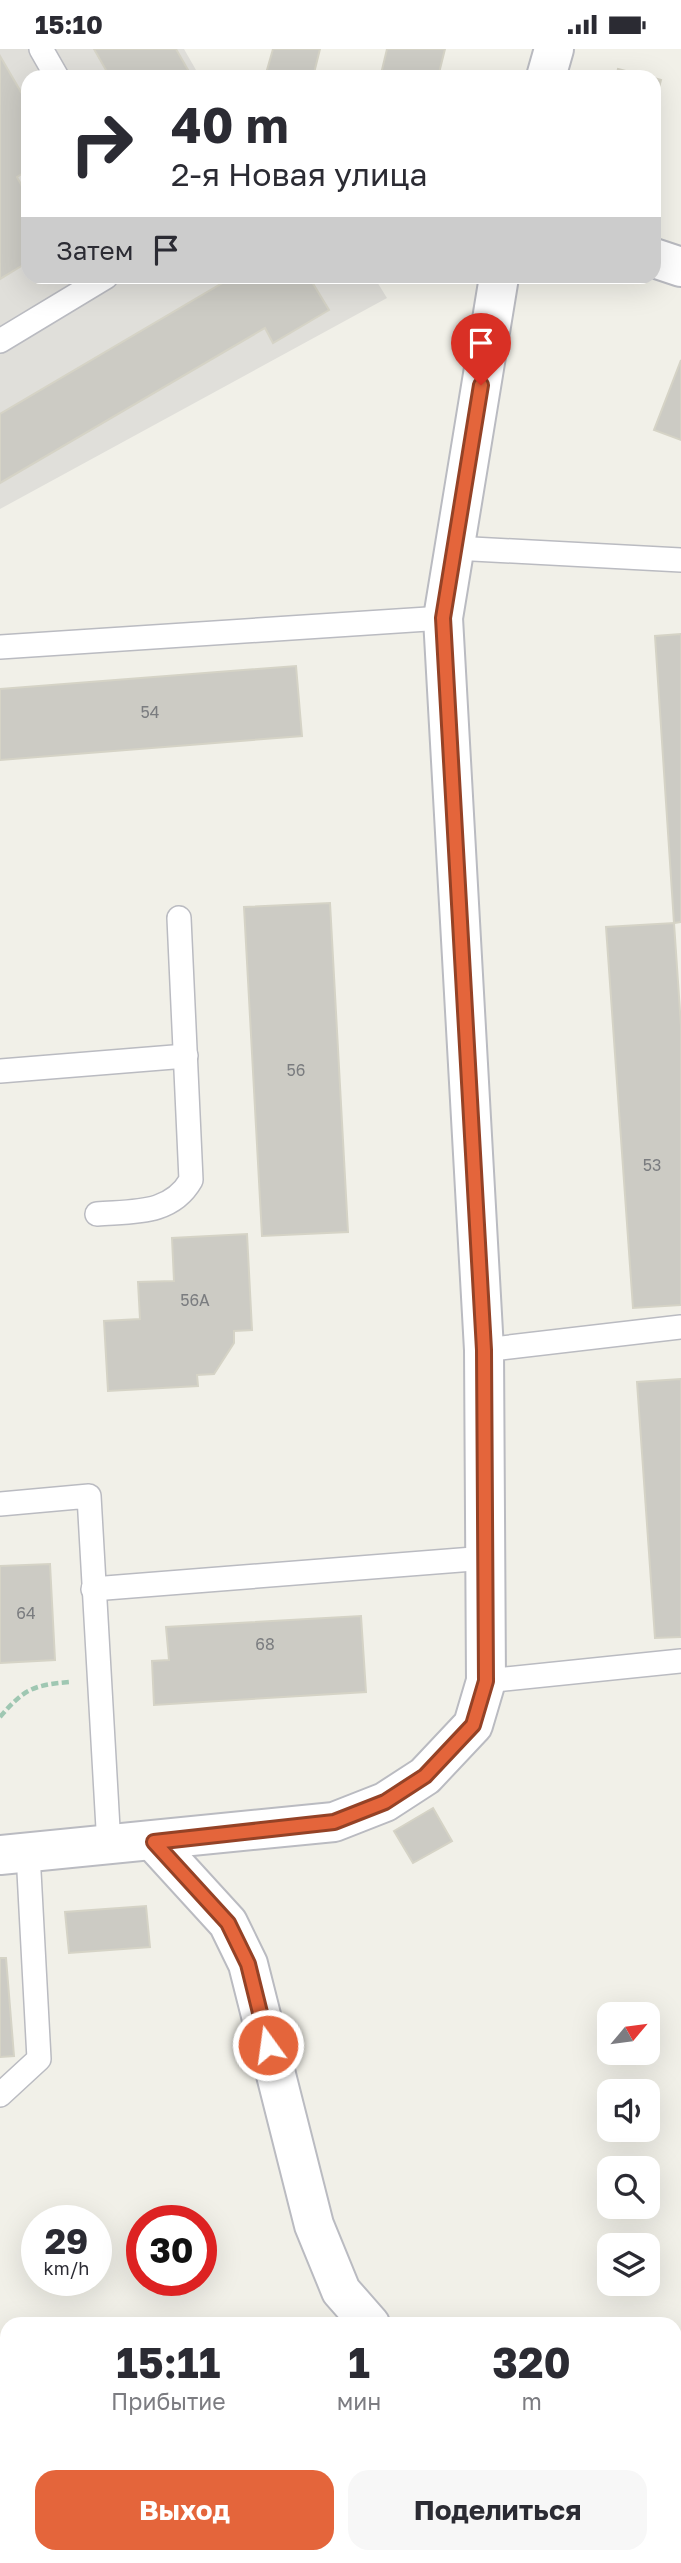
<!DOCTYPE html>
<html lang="ru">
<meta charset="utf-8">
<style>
:root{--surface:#fff;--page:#f7f7f7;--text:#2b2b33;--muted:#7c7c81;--accent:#e4653b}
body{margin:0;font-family:"Golos Text",sans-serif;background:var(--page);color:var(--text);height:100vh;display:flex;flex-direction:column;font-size:26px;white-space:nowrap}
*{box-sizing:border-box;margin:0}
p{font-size:23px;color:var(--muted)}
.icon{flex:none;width:38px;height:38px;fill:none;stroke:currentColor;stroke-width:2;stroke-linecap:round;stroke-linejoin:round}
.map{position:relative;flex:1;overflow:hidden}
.panel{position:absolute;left:0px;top:2268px;width:682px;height:247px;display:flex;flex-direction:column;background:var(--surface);border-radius:21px 21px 0 0;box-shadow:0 7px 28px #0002}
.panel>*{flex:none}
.guide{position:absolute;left:21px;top:21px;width:640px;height:214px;border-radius:21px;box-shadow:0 7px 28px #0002;background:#fff;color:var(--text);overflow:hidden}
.needle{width:46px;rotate:61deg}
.tools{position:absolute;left:597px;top:1953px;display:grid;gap:14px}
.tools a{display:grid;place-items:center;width:63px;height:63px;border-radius:14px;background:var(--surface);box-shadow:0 7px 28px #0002;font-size:35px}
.speed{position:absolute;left:21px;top:2156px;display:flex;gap:14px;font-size:35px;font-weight:700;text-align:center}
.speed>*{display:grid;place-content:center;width:91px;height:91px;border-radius:50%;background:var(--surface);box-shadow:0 7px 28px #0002;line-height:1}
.speed small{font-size:18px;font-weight:400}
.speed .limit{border:10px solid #d22;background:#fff;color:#111}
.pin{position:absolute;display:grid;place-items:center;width:60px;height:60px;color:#fff;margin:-72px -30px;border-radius:50% 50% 50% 0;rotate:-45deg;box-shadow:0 0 7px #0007}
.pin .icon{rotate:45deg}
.me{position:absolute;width:77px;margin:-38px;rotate:346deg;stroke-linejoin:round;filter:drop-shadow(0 0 5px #0008)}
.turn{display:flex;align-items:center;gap:24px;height:147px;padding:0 35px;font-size:32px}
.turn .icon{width:91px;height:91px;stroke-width:2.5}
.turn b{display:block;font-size:49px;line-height:60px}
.then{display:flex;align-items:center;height:66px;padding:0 35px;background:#0003;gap:14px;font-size:26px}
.eta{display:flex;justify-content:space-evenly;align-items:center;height:119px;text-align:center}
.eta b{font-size:42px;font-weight:700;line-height:49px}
.primary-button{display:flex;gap:14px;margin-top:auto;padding:14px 35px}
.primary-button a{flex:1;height:80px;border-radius:21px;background:var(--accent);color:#fff;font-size:28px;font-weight:700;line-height:80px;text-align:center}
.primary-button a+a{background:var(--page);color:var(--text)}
.status{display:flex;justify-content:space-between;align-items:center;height:49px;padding:0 35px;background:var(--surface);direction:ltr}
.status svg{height:19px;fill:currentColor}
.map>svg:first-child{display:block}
</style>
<div class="status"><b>15:10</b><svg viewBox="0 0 49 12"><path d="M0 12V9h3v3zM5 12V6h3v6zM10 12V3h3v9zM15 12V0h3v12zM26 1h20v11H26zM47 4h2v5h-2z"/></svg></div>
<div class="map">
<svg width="681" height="2514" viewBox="0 0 681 2514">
<rect width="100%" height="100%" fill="#f1f0e8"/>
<path fill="#e0dfda" d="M0,0H184L200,28H28V228H374L387,249L0,460Z"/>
<g fill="#cccbc4" stroke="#d5d3c6" stroke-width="2">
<path d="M94,0H176L192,28H110Z"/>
<path d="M273,0H320L313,28H265Z"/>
<path d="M387,0H445L438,28L381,25Z"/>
<path d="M0,7L28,55V121L17,128L28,148V213L0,230Z"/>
<path d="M618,20L649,28H616Z"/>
<path d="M654,29L661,31L654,58Z"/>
<path d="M227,228H309L329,261L273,294L265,279L0,434V365L229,230Z"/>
<path d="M681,311V391L654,381Z"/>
<path d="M681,585V873L674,874L655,587Z"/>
<path d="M296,617L302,687L0,711V640Z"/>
<path d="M330,854L348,1183L262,1187L244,858Z"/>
<path d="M674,874L681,977V1256L633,1259L606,878Z"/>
<path d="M247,1185L252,1281L234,1282V1294L214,1325L197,1326L198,1337L108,1342L104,1272L140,1270L138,1233L174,1232L172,1189Z"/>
<path d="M681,1330V1588L655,1589L637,1333Z"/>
<path d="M50,1515L55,1611L0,1614V1517Z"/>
<path d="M361,1567L366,1643L154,1656L152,1612L169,1611L166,1578Z"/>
<path d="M433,1759L452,1792L413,1814L394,1782Z"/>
<path d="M146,1857L150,1898L69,1904L65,1863Z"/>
<path d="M0,1909H6L14,2007L0,2008Z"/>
<path d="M7,2362V2447H0V2363Z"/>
</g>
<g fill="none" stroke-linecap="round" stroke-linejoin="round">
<g stroke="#babbc1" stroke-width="26">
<g id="lane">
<path d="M41,0L57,28"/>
<path d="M0,292L106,228"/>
<path d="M454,499L681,511"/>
<path d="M0,598L443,569"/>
<path d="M0,1022L186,1007"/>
<path d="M97,1165C133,1162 171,1166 191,1131L179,869"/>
<path d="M484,1301L681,1278"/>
<path d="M0,1455L89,1447L109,1797"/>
<path d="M93,1540L486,1509"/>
<path d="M486,1632L681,1612"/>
<path d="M0,2046L39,2010L28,1804"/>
<path d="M0,2312H7"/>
<path d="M0,2480L7,2479"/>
<path d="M226,2514L227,2508"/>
</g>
</g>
<g stroke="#babbc1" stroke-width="42">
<g id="street">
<path d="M546,28L554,0"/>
<path d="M654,209L681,218"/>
<path d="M154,1793L228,1874L248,1915L314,2176L341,2242L370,2275"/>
<path d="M0,1806L334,1773L385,1753L425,1727L473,1676L486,1632L484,1301L443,569L499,228"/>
<path d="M676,2449L681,2451"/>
</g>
</g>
<path stroke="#9fc7b2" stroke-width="4.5" stroke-dasharray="7 3.5" stroke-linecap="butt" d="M0,1668C24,1640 33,1636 70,1633"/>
<use href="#lane" stroke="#fff" stroke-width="23"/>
<use href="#street" stroke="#fff" stroke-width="38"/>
</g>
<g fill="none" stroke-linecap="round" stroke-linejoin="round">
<g stroke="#944226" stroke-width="18">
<path id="route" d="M268,1996L248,1915L228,1874L154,1793L334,1773L385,1753L425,1727L473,1676L486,1632L484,1301L443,569L481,336"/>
</g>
<use href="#route" stroke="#e4653b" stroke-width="12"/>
</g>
<g text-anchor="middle" stroke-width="5" stroke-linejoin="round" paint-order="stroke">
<g font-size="16" fill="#7a7c7f">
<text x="150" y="669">54</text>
<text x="296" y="1027">56</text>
<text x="652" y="1122">53</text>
<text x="195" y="1257">56А</text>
<text x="26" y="1570">64</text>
<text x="265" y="1601">68</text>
</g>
</g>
</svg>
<div class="tools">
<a><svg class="needle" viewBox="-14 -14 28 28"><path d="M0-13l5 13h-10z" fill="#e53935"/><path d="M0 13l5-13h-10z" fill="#7c7c81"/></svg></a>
<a><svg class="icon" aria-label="sound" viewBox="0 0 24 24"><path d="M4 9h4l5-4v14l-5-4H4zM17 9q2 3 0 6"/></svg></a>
<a><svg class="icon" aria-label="search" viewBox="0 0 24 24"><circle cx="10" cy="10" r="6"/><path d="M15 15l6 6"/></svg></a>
<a><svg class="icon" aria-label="layers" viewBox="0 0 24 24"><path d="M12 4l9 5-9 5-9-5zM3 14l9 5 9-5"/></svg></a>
</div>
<div class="speed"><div>29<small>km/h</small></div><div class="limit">30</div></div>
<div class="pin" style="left:481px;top:336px;background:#d93025"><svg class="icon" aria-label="arrive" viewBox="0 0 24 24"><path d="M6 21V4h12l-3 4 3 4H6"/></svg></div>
<svg class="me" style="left:268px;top:1996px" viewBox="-20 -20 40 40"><circle r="17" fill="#e4653b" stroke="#fff" stroke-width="3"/><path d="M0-11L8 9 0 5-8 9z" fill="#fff"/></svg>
<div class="guide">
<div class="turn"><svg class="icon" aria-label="right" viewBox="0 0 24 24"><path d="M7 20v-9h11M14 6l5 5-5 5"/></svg><div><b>40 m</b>2-я Новая улица</div></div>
<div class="then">Затем<svg class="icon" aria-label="arrive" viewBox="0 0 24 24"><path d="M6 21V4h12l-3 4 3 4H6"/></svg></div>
</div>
<section class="panel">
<div class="eta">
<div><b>15:11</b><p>Прибытие</p></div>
<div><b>1</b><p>мин</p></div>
<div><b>320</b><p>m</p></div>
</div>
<div class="primary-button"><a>Выход</a><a>Поделиться</a></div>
</section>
</div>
